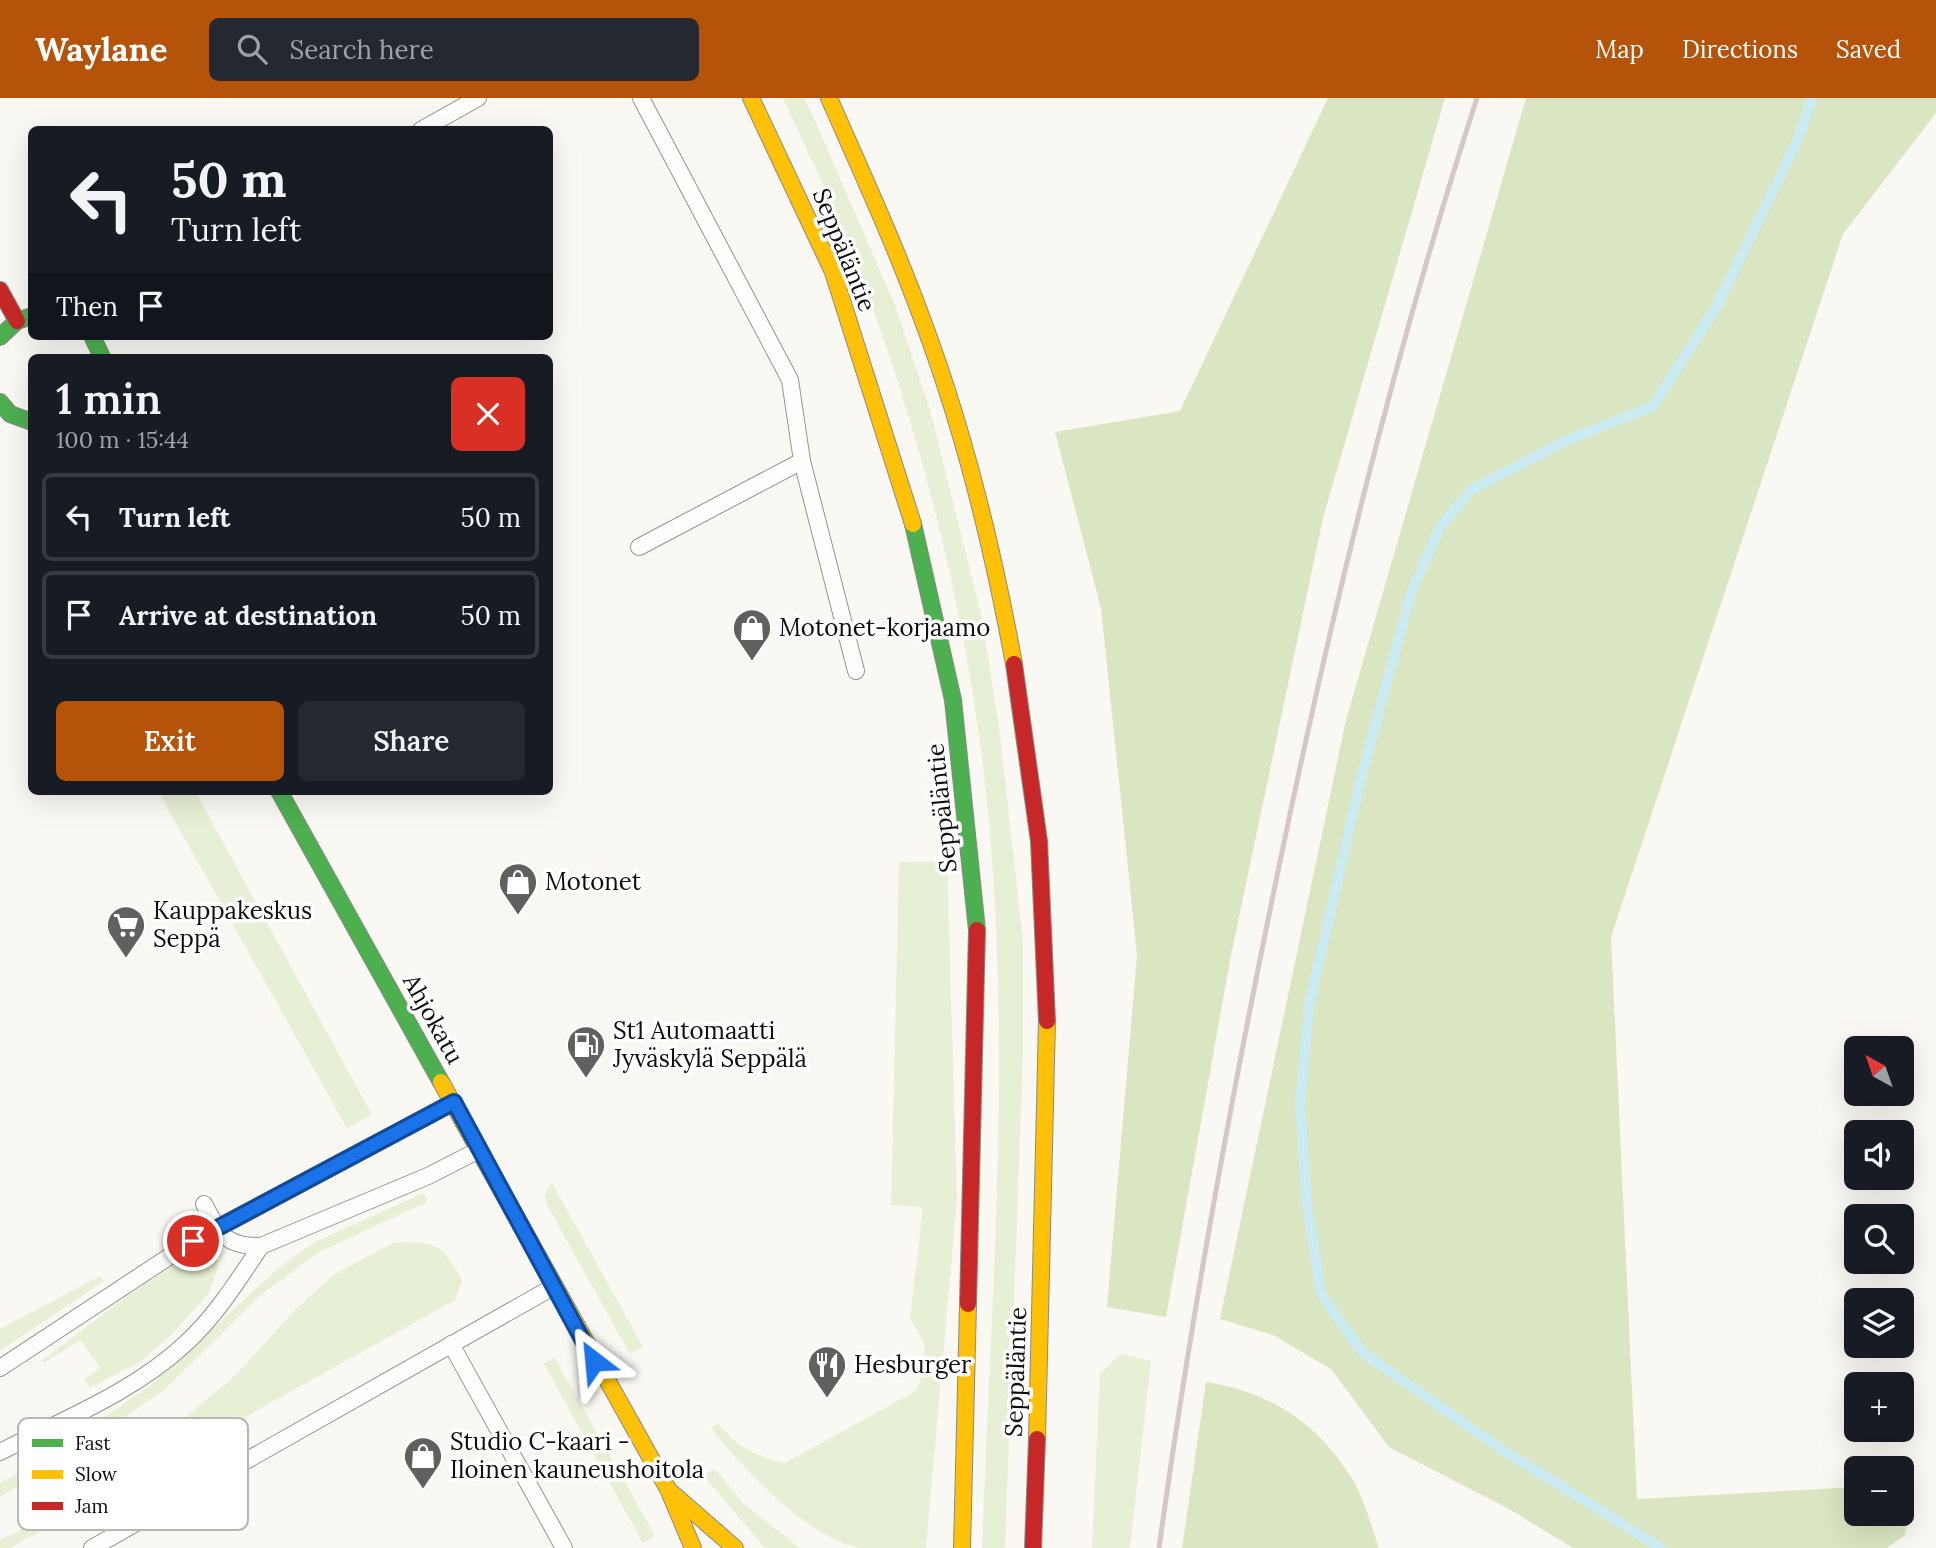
<!DOCTYPE html>
<meta charset="utf-8">
<style>
:root{--surface:#171b24;--page:#242831;--text:#f1f3f6;--muted:#9ea1a6;--line:#363941;--accent:#b45309}
body{margin:0;font-family:Lora,serif;background:var(--page);color:var(--text);height:100vh;display:flex;flex-direction:column;font-size:26px;white-space:nowrap}
*{box-sizing:border-box;margin:0}
p{font-size:23px;color:var(--muted)}
.icon{flex:none;width:38px;height:38px;fill:none;stroke:currentColor;stroke-width:2;stroke-linecap:round;stroke-linejoin:round}
.map{position:relative;flex:1;overflow:hidden}
.panel{position:absolute;left:28px;top:256px;width:525px;height:441px;display:flex;flex-direction:column;background:var(--surface);border-radius:10px;box-shadow:0 7px 28px #0002}
.panel>*{flex:none}
.hud{position:absolute;left:28px;top:28px;width:525px;height:214px;border-radius:10px;box-shadow:0 7px 28px #0002;background:#171b24;color:var(--text);overflow:hidden}
.needle{width:46px;rotate:320deg}
.controls{position:absolute;left:1844px;top:938px;display:grid;gap:14px}
.controls a{display:grid;place-items:center;width:70px;height:70px;border-radius:10px;background:var(--surface);box-shadow:0 7px 28px #0002;font-size:35px}
.pin{position:absolute;display:grid;place-items:center;width:60px;height:60px;color:#fff;margin:-30px;border:4px solid #fff;border-radius:50%;box-shadow:0 2px 7px #0007}
.me{position:absolute;width:77px;margin:-38px;rotate:331deg;stroke-linejoin:round;filter:drop-shadow(0 0 5px #0008)}
.turn{display:flex;align-items:center;gap:24px;height:147px;padding:0 28px;font-size:32px}
.turn .icon{width:91px;height:91px;stroke-width:2.5}
.turn b{display:block;font-size:49px;line-height:60px}
.then{display:flex;align-items:center;height:66px;padding:0 28px;background:#0003;gap:14px;font-size:26px}
.round{display:grid;place-items:center;flex:none;width:74px;height:74px;border-radius:10px;background:var(--page)}
.summary{display:flex;align-items:center;justify-content:space-between;height:119px;padding:0 28px}
h1{font-size:42px;font-weight:600;line-height:52px}
.button{display:flex;gap:14px;margin-top:auto;padding:14px 28px}
.button a{flex:1;height:80px;border-radius:10px;background:var(--accent);color:#fff;font-size:28px;font-weight:600;line-height:80px;text-align:center}
.button a+a{background:var(--page);color:var(--text)}
ul{padding:0;list-style:none}
li{display:flex;align-items:center;gap:21px;height:88px;margin:0 14px 10px;padding:0 14px;border:4px solid var(--line);border-radius:10px}
li div{flex:1}
li b{display:block;font-size:26px}
li em{font-style:normal}
header{display:flex;align-items:center;gap:42px;box-sizing:border-box;height:98px;padding:0 35px;background:var(--accent);color:#fff}
header strong{font-size:33px}
nav{display:flex;gap:38px;margin-inline-start:auto;font-size:24px}
.search{width:490px;height:63px;background:var(--page);display:flex;align-items:center;gap:18px;box-sizing:border-box;padding:0 24px;border-radius:10px;color:var(--muted);font-size:26px}
.map>svg:first-child{display:block}
</style>
<header>
<strong>Waylane</strong>
<div class="search"><svg class="icon" aria-label="search" viewBox="0 0 24 24"><circle cx="10" cy="10" r="6"/><path d="M15 15l6 6"/></svg>Search here</div>
<nav><a>Map</a><a>Directions</a><a>Saved</a></nav>
</header>
<div class="map">
<svg width="1936" height="1450" viewBox="0 0 1936 1450">
<rect width="100%" height="100%" fill="#faf8f2"/>
<g fill="#e7efd4">
<path d="M783,0H805L895,207L931,315L983,525L1000,637L1023,843V956L1005,1450H982C991,1203 1012,952 987,705C968,514 918,321 847,143C828,94 804,47 783,0Z"/>
<path d="M158,693H195L372,1017L347,1030Z"/>
<path d="M947,763L957,1101L926,1450C905,1450 882,1450 861,1450C811,1443 741,1369 711,1330L718,1325C737,1349 756,1358 785,1365L916,1293L925,1270L924,1245L910,1221L923,1109L891,1107L899,764Z"/>
<path d="M552,1085L643,1249L630,1256L547,1107L545,1096Z"/>
<path d="M424,1095L427,1104L321,1153L262,1196L164,1292L49,1370L0,1399V1385L38,1364L154,1285L276,1172L315,1144Z"/>
<path d="M395,1144C437,1145 443,1145 462,1183L455,1202L10,1450H0V1442L25,1430L168,1334L236,1277L297,1210L335,1176Z"/>
<path d="M218,1150L217,1172L209,1195L170,1238L138,1265L90,1290L84,1281L100,1270L80,1242L44,1265L42,1262C84,1233 172,1157 218,1150Z"/>
<path d="M100,1178L104,1183L0,1253V1231Z"/>
<path d="M1121,1256L1151,1263L1130,1450H1092L1100,1275Z"/>
<path d="M554,1259L655,1438L643,1445L544,1266Z"/>
<path d="M715,1371L743,1405L800,1450H765L704,1378Z"/>
</g>
<g fill="#dae6c2">
<path d="M1328,0H1445L1323,420L1231,857L1166,1219L1107,1209L1137,857L1101,510L1055,334L1180,313Z"/>
<path d="M1526,0H1936V15L1843,136L1611,839L1637,1401L1857,1389V1416H1902V1387L1911,1386L1905,1437L1887,1450H1573L1509,1411L1389,1349L1331,1271L1273,1237L1220,1221L1346,622Z"/>
<path d="M1206,1284C1270,1294 1316,1324 1351,1379C1364,1399 1371,1428 1379,1450H1182Z"/>
</g>
<g fill="none" stroke-linecap="round" stroke-linejoin="round">
<path stroke="#cbebf3" stroke-width="10" d="M1661,1450L1501,1351L1363,1255L1321,1196L1307,1106L1300,1006L1309,908L1361,680L1411,495L1440,429L1471,392L1565,343L1653,308L1717,208L1799,39L1812,0"/>
<g stroke="#949391" stroke-width="18">
<g id="lane">
<path d="M641,0L790,282L802,363L856,573"/>
<path d="M421,32L478,0"/>
<path d="M639,449L802,363"/>
<path d="M204,1106C220,1136 225,1149 261,1148L428,1078L479,1052"/>
<path d="M451,1246L564,1450"/>
<path d="M0,1270L193,1143L454,1004"/>
<path d="M0,1354C62,1322 134,1294 185,1246C216,1218 238,1182 261,1148"/>
<path d="M92,1450L553,1189"/>
</g>
</g>
<g stroke="#8b8a87" stroke-width="18">
<g id="fast">
<path d="M92,238L102,259"/>
<path d="M0,239L17,223L32,218"/>
<path d="M0,304L10,316L32,324"/>
<path d="M913,426L953,602L977,832"/>
<path d="M279,693L441,984"/>
</g>
</g>
<g stroke="#8b8a87" stroke-width="18">
<g id="slow">
<path d="M751,0L833,174L913,426"/>
<path d="M829,0C862,75 896,149 924,226C965,336 993,451 1014,566"/>
<path d="M441,984L668,1391L693,1450"/>
<path d="M1037,1341L1047,923"/>
<path d="M672,1395L735,1450"/>
<path d="M962,1450L968,1206"/>
</g>
</g>
<g stroke="#8b8a87" stroke-width="18">
<g id="jam">
<path d="M0,192L17,223"/>
<path d="M1014,566L1039,743L1047,923"/>
<path d="M968,1206L977,832"/>
<path d="M1033,1450L1037,1341"/>
</g>
</g>
<use href="#lane" stroke="#fefefd" stroke-width="16"/>
<use href="#fast" stroke="#4caf50" stroke-width="16"/>
<use href="#slow" stroke="#ffc107" stroke-width="16"/>
<use href="#jam" stroke="#c62828" stroke-width="16"/>
<path stroke="#d6c6c8" stroke-width="5" d="M1159,1450C1191,1218 1233,988 1281,759C1334,503 1396,249 1477,0"/>
</g>
<g fill="none" stroke-linecap="round" stroke-linejoin="round">
<g stroke="#114b97" stroke-width="18">
<path id="route" d="M193,1143L454,1004L594,1263"/>
</g>
<use href="#route" stroke="#1a73e8" stroke-width="12"/>
</g>
<defs>
<g id="shop-pin" transform="scale(2.0125)"><path d="M0 17L-7.5 6A9.5 9.5 0 1 1 7.5 6Z" fill="#61605e" stroke="#fff"/><path d="M-5-2.5h2.3a2.7 3.5 0 0 1 5.4 0H5L5.5 6h-11ZM-1.5-2.5h3a1.5 2.3 0 0 0-3 0Z" fill="#fff"/></g>
<g id="supermarket-pin" transform="scale(2.0125)"><path d="M0 17L-7.5 6A9.5 9.5 0 1 1 7.5 6Z" fill="#61605e" stroke="#fff"/><path d="M-6-5.5h2.5l.6 2H6L4.5 2H-2.5L-4.4-4H-6ZM-1.5 3.2a1.3 1.3 0 1 0 .1 0ZM3 3.2a1.3 1.3 0 1 0 .1 0Z" fill="#fff"/></g>
<g id="fuel-pin" transform="scale(2.0125)"><path d="M0 17L-7.5 6A9.5 9.5 0 1 1 7.5 6Z" fill="#61605e" stroke="#fff"/><path d="M-5.5-6h7V0h2V4h1.3V-2.5L3-4.5l.8-.8L6-3V5H2.5V1h-1V6h-7ZM-4.2-4.7v3.2H.2V-4.7Z" fill="#fff"/></g>
<g id="restaurant-pin" transform="scale(2.0125)"><path d="M0 17L-7.5 6A9.5 9.5 0 1 1 7.5 6Z" fill="#61605e" stroke="#fff"/><path d="M-5-6h1v4h1v-4h1v4h1v-4h1v5L-1.5 .5V6h-2V.5L-5-1ZM5-6V6H3V1.5H1.5Q1.5-4 5-6Z" fill="#fff"/></g>
</defs>
<g fill-rule="evenodd">
<use href="#shop-pin" x="752" y="530"/>
<use href="#shop-pin" x="518" y="784"/>
<use href="#supermarket-pin" x="126" y="827"/>
<use href="#fuel-pin" x="586" y="947"/>
<use href="#restaurant-pin" x="827" y="1267"/>
<use href="#shop-pin" x="423" y="1358"/>
</g>
<g text-anchor="middle" stroke-width="7" stroke-linejoin="round" paint-order="stroke">
<g font-size="24" fill="#0e0e0e" stroke="#fff">
<text transform="translate(844 152) rotate(68)" y="8">Seppäläntie</text>
<text transform="translate(942 710) rotate(-96)" y="8">Seppäläntie</text>
<text transform="translate(433 921) rotate(61)" y="8">Ahjokatu</text>
<text transform="translate(1016 1274) rotate(-88)" y="8">Seppäläntie</text>
</g>
<g font-size="24" fill="#0e0e0e" stroke="#fff" text-anchor="start">
<text x="779" y="538">Motonet-korjaamo</text>
<text x="545" y="792">Motonet</text>
<text x="153" y="821">Kauppakeskus<tspan x="153" dy="28">Seppä</tspan></text>
<text x="613" y="941">St1 Automaatti<tspan x="613" dy="28">Jyväskylä Seppälä</tspan></text>
<text x="854" y="1275">Hesburger</text>
<text x="450" y="1352">Studio C-kaari -<tspan x="450" dy="28">Iloinen kauneushoitola</tspan></text>
</g>
</g>
<rect x="18" y="1320" width="230" height="112" rx="10" fill="#fff" stroke="#b7b7b7" stroke-width="2"/>
<rect x="32" y="1341" width="31" height="8" fill="#4caf50"/>
<rect x="32" y="1372" width="31" height="9" fill="#ffc107"/>
<rect x="32" y="1404" width="31" height="8" fill="#c62828"/>
<g font-size="19" fill="#0e0e0e">
<text x="75" y="1352">Fast</text>
<text x="75" y="1383">Slow</text>
<text x="75" y="1415">Jam</text>
</g>
</svg>
<div class="controls">
<a><svg class="needle" viewBox="-14 -14 28 28"><path d="M0-13l5 13h-10z" fill="#e53935"/><path d="M0 13l5-13h-10z" fill="#9ea1a6"/></svg></a>
<a><svg class="icon" aria-label="sound" viewBox="0 0 24 24"><path d="M4 9h4l5-4v14l-5-4H4zM17 9q2 3 0 6"/></svg></a>
<a><svg class="icon" aria-label="search" viewBox="0 0 24 24"><circle cx="10" cy="10" r="6"/><path d="M15 15l6 6"/></svg></a>
<a><svg class="icon" aria-label="layers" viewBox="0 0 24 24"><path d="M12 4l9 5-9 5-9-5zM3 14l9 5 9-5"/></svg></a>
<a>+</a>
<a>−</a>
</div>
<div class="pin" style="left:193px;top:1143px;background:#d93025"><svg class="icon" aria-label="arrive" viewBox="0 0 24 24"><path d="M6 21V4h12l-3 4 3 4H6"/></svg></div>
<svg class="me" style="left:594px;top:1263px" viewBox="-20 -20 40 40"><path d="M0-17L14 15 0 8-14 15z" fill="#1a73e8" stroke="#fff" stroke-width="4"/></svg>
<div class="hud">
<div class="turn"><svg class="icon" aria-label="left" viewBox="0 0 24 24"><path d="M17 20v-9H6M10 6l-5 5 5 5"/></svg><div><b>50 m</b>Turn left</div></div>
<div class="then">Then<svg class="icon" aria-label="arrive" viewBox="0 0 24 24"><path d="M6 21V4h12l-3 4 3 4H6"/></svg></div>
</div>
<section class="panel">
<div class="summary"><div><h1>1 min</h1><p>100 m · 15:44</p></div><a class="round" style="background:#d93025;color:#fff"><svg class="icon" aria-label="close" viewBox="0 0 24 24"><path d="M6 6l12 12M18 6L6 18"/></svg></a></div>
<ul>
<li><svg class="icon" aria-label="left" viewBox="0 0 24 24"><path d="M17 20v-9H6M10 6l-5 5 5 5"/></svg><div><b>Turn left</b></div><em>50 m</em></li>
<li><svg class="icon" aria-label="arrive" viewBox="0 0 24 24"><path d="M6 21V4h12l-3 4 3 4H6"/></svg><div><b>Arrive at destination</b></div><em>50 m</em></li>
</ul>
<div class="button"><a>Exit</a><a>Share</a></div>
</section>
</div>
